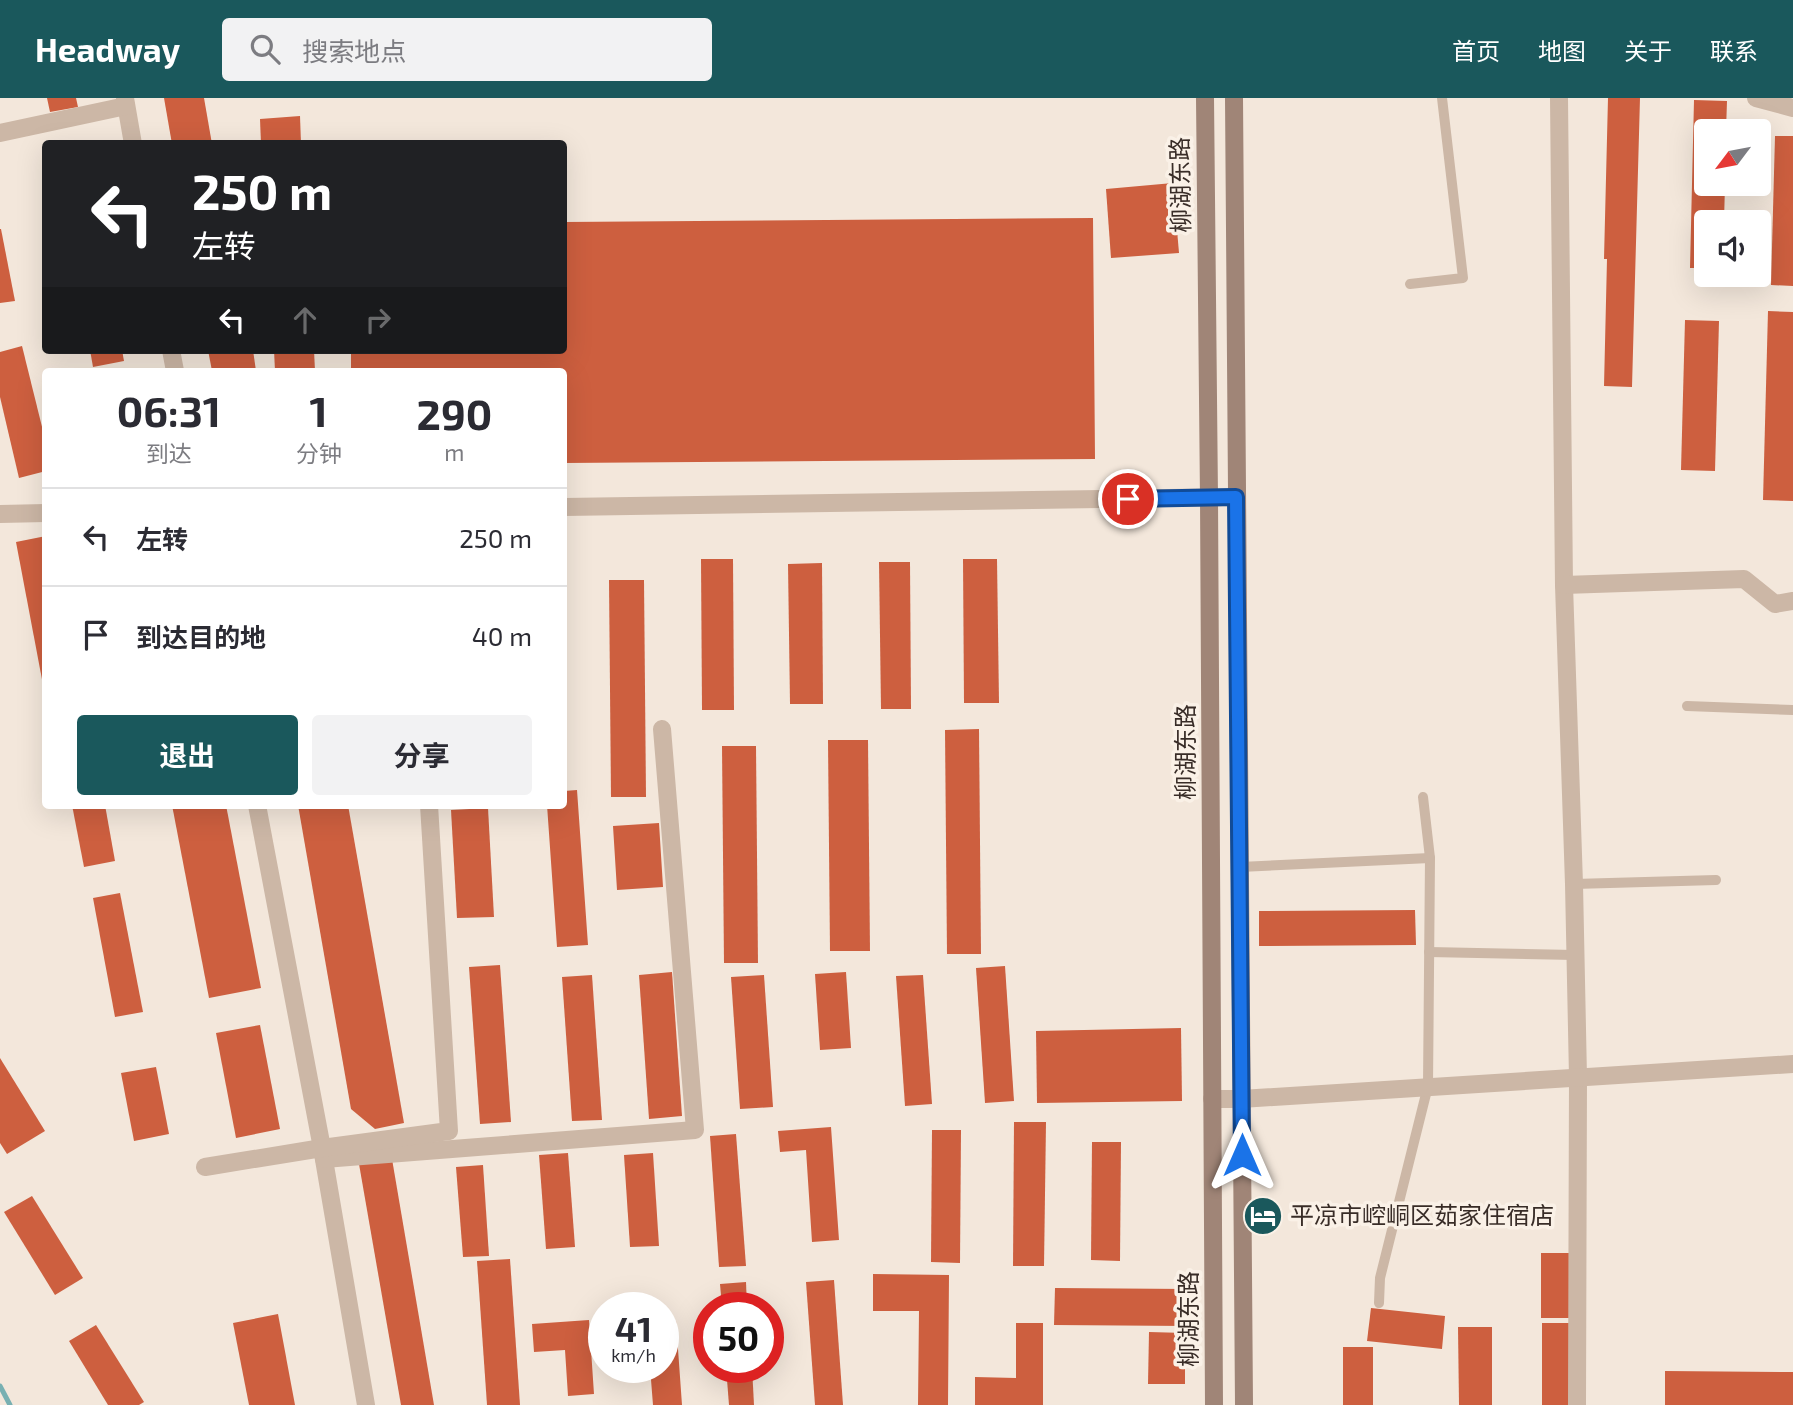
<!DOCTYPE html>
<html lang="zh">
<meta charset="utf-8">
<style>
:root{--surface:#fff;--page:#f2f2f3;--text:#2b2b33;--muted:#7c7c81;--line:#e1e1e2;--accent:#1a585c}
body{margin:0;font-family:"Exo 2","Noto Sans SC",sans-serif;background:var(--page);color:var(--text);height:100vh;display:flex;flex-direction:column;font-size:26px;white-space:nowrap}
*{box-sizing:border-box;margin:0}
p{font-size:23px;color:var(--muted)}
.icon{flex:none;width:38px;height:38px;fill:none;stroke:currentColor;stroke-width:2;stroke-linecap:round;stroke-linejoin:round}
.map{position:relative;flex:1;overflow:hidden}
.details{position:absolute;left:42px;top:270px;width:525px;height:441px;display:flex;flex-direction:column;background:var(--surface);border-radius:7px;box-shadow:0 7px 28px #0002}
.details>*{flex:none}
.hud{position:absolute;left:42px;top:42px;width:525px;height:214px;border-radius:7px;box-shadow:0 7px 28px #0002;background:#202124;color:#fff;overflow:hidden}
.needle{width:46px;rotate:238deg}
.fabs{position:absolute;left:1694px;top:21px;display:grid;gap:14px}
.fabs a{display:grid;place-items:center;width:77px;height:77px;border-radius:7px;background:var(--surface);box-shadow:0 7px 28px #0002;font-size:35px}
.speed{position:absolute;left:588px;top:1194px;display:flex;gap:14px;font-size:35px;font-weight:700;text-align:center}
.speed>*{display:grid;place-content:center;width:91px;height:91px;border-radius:50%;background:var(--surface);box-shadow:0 7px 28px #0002;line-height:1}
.speed small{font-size:18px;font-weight:400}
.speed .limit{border:10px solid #d22;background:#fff;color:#111}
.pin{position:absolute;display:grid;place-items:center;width:60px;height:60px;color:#fff;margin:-30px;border:4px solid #fff;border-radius:50%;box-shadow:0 2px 7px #0007}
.me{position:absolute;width:77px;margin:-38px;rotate:0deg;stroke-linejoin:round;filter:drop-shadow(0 0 5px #0008)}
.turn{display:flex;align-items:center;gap:24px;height:147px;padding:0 35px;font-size:32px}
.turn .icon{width:91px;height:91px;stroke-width:2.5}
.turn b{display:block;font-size:49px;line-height:60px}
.lanes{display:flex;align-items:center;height:66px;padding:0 35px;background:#0003;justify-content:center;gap:35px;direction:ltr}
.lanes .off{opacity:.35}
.eta{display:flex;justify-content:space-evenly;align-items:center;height:119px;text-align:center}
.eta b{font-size:42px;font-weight:700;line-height:49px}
.primary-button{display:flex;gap:14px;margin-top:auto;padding:14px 35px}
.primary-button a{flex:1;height:80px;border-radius:7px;background:var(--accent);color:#fff;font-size:28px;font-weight:700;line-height:80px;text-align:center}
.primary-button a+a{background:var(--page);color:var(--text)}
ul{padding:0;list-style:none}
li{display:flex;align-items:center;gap:21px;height:98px;padding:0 35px;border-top:2px solid var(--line)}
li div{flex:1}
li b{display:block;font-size:26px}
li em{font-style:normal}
header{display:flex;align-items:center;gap:42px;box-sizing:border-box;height:98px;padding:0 35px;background:var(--accent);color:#fff}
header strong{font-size:33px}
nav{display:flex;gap:38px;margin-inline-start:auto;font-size:24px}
.search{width:490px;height:63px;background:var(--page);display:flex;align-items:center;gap:18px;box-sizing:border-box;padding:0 24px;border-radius:7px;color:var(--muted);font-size:26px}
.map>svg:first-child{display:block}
</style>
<header>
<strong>Headway</strong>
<div class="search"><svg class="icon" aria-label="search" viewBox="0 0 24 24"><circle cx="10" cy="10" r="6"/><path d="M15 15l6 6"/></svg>搜索地点</div>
<nav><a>首页</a><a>地图</a><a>关于</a><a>联系</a></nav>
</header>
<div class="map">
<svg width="1793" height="1307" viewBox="0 0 1793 1307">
<rect width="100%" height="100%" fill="#f3e7db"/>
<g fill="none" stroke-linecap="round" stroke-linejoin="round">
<path stroke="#78b0b2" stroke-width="5" d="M0,1288L10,1307"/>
</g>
<g fill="#cd5f3f">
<path d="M47,0H76L78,9L50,14Z"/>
<path d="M164,0H204L212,46H172Z"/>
<path d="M1608,0H1640L1632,289L1604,288L1607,161H1604Z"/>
<path d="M1694,2L1727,3L1726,33H1706V86H1725L1724,124H1706V170H1690Z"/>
<path d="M300,18L301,46H261L260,21Z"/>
<path d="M1775,38H1793V188L1771,187Z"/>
<path d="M1173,85L1179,155L1111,160L1106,91Z"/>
<path d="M1093,120L1095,361L564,365V273H351V252H564V124Z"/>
<path d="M0,131H1L15,203L0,205Z"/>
<path d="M1768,213L1793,214V403L1763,402Z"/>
<path d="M1685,222L1719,223L1715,373L1681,372Z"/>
<path d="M22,248L46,345V373L19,380L0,299V254Z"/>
<path d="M90,252H122L124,263L93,269Z"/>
<path d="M208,252H253L256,273H212Z"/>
<path d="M274,252H314L315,273H275Z"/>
<path d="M46,438V592H44L16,444Z"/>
<path d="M701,461H733L734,612H702Z"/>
<path d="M963,461H997L999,605H964Z"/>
<path d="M879,464H910L911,611H881Z"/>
<path d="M822,465L823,606H790L788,466Z"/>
<path d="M609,482H644L646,699H611Z"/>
<path d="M979,631L981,856H947L945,632Z"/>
<path d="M828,642H868L870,853H830Z"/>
<path d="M722,648H756L758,865H724Z"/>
<path d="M577,692L588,847L557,849L547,707H564V693Z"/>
<path d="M72,707H105L115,763L84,769Z"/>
<path d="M172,707H226L261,890L209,900Z"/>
<path d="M298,707H348L404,1025L375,1031L351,1011Z"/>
<path d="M488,710L494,819L457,820L451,712Z"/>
<path d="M659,725L663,789L617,792L613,728Z"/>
<path d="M120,795L143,914L115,919L93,800Z"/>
<path d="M1415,812L1416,847L1259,848V813Z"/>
<path d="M500,867L511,1024L480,1026L469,869Z"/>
<path d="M1005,868L1014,1003L985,1005L976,870Z"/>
<path d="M672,874L682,1018L649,1021L639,877Z"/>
<path d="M846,874L851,950L820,952L815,876Z"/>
<path d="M592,877L602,1022L572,1023L562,879Z"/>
<path d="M764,877L773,1009L740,1011L731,879Z"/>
<path d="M923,877L932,1006L905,1008L896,878Z"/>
<path d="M260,927L280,1031L236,1040L216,935Z"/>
<path d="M1181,930L1182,1003L1037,1005L1036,933Z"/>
<path d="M0,960L45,1033L7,1056L0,1045Z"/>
<path d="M156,969L169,1036L134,1043L121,975Z"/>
<path d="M1014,1024H1046L1044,1168H1013Z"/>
<path d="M831,1029L839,1142L812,1144L806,1052L780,1054L778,1033Z"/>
<path d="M932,1032H961L960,1165L931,1164Z"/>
<path d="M736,1036L746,1168L719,1169L710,1038Z"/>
<path d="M1092,1044H1121L1120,1163L1091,1162Z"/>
<path d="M568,1055L575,1149L546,1151L539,1057Z"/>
<path d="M653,1055L659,1148L630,1149L624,1057Z"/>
<path d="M392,1061L434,1307H401L359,1066Z"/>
<path d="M483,1067L489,1158L463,1159L456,1069Z"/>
<path d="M32,1098L83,1180L55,1197L4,1114Z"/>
<rect x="1541" y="1155" width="32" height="65"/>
<path d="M510,1161L520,1307H487L477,1163Z"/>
<path d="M873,1176L949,1177L948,1307H918L919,1213H873Z"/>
<path d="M834,1182L843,1307H815L806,1184Z"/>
<path d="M746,1184L747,1209H722L720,1186Z"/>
<path d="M1055,1190L1187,1191V1228L1054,1227Z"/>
<path d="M1371,1210L1445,1218L1442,1251L1367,1243Z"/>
<path d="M278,1216L295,1307H249L233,1225Z"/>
<path d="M589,1222L594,1296L568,1298L565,1252L534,1254L532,1226Z"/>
<path d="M676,1223L682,1307H653L650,1269H663V1224Z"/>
<path d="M1016,1225H1043V1307H975V1279L1016,1280Z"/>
<rect x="1542" y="1225" width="30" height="82"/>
<path d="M96,1227L144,1304L139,1307H108L69,1243Z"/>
<path d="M1458,1229H1492V1307H1459Z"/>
<path d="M1149,1234L1185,1235V1286H1148Z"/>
<rect x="1343" y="1249" width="30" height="58"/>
<path d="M726,1269H752L754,1307H729Z"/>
<path d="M1665,1273L1793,1274V1307H1665Z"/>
</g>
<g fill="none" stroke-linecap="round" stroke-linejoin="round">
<g stroke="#ccb7a6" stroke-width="10">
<path d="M1410,186L1463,180L1442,0"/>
<path d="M1687,608L1793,612"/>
<path d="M1240,769L1430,760"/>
<path d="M1574,786L1716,782"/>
<path d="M1429,854L1575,857"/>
<path d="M1379,1205L1380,1180L1428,988L1430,760L1423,699"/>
</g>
<g stroke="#ccb7a6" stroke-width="18">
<path d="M125,0L133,46"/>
<path d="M1559,0L1564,487L1574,786L1578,979L1577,1307"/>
<path d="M1756,0L1793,10"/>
<path d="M0,35L126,8"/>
<path d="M171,252L175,273"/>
<path d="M564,409L1236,399"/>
<path d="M0,416L46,415"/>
<path d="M1564,487L1744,481L1775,506L1793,503"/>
<path d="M257,707L322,1050L366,1307"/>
<path d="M1212,1001H1241L1793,966"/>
<path d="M324,1061L695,1032L662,631"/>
<path d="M205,1069L322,1050L449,1033L429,707"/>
</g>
<g stroke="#a08577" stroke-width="18">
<path d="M1205,0L1209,400L1214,1307"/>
<path d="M1234,0L1244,1307"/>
</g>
</g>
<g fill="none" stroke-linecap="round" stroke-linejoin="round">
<g stroke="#114b97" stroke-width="18">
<path id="route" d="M1128,401L1236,399L1242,1057"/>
</g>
<use href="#route" stroke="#1a73e8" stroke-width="12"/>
</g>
<defs>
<g id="hotel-disc" transform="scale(2.0125)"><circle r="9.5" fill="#1a585c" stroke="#faf1e7"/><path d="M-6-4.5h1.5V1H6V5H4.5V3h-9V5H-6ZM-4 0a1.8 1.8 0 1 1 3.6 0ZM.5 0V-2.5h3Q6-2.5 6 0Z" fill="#fff"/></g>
</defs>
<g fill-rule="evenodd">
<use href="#hotel-disc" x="1263" y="1118"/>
</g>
<g text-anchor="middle" stroke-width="7" stroke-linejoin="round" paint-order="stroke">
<g font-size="24" fill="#382c27" stroke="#faf1e7">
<text transform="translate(1181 87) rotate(-91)" y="8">柳湖东路</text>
<text transform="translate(1186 654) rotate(-90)" y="8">柳湖东路</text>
<text transform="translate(1189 1221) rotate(-90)" y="8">柳湖东路</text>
</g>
<g font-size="24" fill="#382c27" stroke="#faf1e7" text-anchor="start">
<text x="1290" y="1126">平凉市崆峒区茹家住宿店</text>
</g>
</g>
</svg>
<div class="fabs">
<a><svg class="needle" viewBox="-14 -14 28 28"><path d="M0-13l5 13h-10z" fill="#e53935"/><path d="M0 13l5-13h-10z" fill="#7c7c81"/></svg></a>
<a><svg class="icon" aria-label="sound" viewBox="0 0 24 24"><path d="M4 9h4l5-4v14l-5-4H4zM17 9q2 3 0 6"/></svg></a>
</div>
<div class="speed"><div>41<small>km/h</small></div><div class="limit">50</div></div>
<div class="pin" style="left:1128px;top:401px;background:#d93025"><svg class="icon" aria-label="arrive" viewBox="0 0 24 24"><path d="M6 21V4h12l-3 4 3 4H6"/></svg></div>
<svg class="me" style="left:1242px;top:1057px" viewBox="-20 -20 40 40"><path d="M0-17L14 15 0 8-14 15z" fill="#1a73e8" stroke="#fff" stroke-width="4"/></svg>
<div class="hud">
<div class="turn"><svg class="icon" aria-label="left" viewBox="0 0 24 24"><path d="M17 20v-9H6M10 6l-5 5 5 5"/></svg><div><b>250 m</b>左转</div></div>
<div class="lanes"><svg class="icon" aria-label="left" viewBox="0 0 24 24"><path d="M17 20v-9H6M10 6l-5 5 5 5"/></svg><svg class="icon off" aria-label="ahead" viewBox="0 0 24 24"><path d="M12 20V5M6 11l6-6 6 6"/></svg><svg class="icon off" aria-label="right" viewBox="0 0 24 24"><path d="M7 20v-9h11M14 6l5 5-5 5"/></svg></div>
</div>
<section class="details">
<div class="eta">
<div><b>06:31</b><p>到达</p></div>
<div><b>1</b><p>分钟</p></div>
<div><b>290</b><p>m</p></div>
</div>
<ul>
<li><svg class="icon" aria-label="left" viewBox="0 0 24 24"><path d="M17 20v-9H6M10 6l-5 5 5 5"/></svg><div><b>左转</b></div><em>250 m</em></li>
<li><svg class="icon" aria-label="arrive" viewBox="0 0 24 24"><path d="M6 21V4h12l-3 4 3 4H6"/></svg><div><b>到达目的地</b></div><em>40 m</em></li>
</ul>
<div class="primary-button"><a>退出</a><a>分享</a></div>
</section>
</div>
